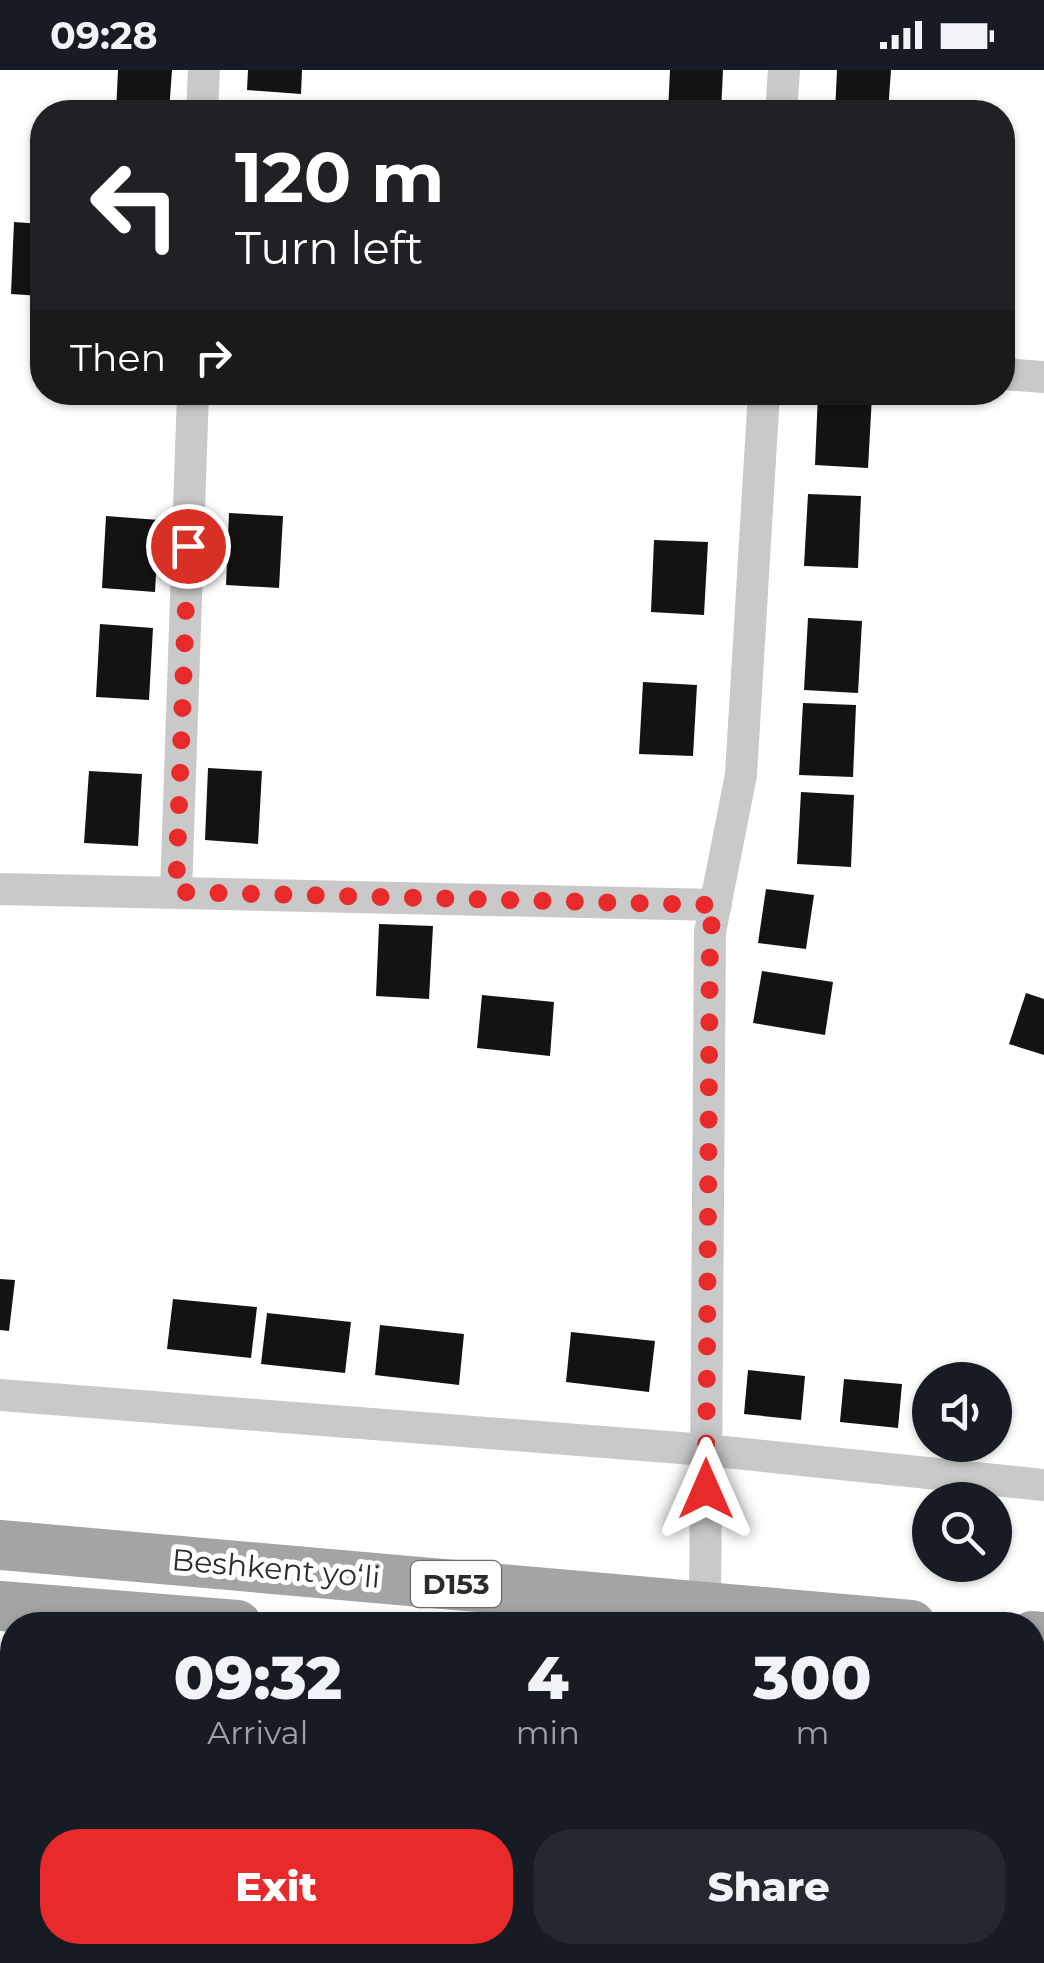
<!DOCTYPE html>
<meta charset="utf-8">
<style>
:root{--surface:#171b24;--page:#242831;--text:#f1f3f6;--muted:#9ea1a6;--accent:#e82b2a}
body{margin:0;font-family:Montserrat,sans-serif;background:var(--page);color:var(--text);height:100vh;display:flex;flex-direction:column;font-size:38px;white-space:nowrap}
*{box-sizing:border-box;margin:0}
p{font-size:32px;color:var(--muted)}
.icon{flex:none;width:55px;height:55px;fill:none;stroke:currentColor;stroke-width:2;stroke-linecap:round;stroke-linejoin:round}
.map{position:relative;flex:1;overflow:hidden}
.side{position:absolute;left:0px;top:1542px;width:1045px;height:352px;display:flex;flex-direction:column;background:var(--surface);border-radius:40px 40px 0 0;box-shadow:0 2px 8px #0004}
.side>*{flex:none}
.guide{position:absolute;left:30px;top:30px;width:985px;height:305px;border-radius:40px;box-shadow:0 2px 8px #0004;background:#202124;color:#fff;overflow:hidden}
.controls{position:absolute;left:912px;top:1292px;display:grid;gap:20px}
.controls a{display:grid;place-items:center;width:100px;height:100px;border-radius:50%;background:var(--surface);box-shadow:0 2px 8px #0004;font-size:50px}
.pin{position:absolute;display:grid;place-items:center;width:85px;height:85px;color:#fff;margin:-42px;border:5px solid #fff;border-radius:50%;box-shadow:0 2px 10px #0007}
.me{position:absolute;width:110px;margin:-55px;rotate:0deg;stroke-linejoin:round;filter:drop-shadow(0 0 8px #0008)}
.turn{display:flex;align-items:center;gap:35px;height:210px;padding:0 40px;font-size:45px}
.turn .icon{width:130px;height:130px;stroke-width:2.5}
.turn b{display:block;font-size:70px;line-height:85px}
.then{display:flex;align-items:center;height:95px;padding:0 40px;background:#0003;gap:20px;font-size:38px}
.eta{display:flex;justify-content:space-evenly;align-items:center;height:170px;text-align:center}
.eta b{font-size:60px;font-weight:800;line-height:70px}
.primary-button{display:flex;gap:20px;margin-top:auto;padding:20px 40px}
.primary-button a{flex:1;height:115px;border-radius:40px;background:var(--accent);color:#fff;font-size:40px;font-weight:800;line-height:115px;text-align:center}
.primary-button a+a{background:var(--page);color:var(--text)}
.status{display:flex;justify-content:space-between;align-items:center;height:70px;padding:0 50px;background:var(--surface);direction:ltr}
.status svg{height:28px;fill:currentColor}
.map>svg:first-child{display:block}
</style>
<div class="status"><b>09:28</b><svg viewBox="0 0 49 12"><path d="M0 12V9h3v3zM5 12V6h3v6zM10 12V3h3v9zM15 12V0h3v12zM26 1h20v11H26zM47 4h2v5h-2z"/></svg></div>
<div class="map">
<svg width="1044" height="1893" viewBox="0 0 1044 1893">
<rect width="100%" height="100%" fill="#fff"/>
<g fill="#131313">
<path d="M118,0H172L169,42H116Z"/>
<path d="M248,0H302L301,24L247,20Z"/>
<path d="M670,0H723L721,42H668Z"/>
<path d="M837,0H891L888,42H835Z"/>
<path d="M14,152L42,154V226L11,224Z"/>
<path d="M105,322H158V330L105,327Z"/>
<path d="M818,323L872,326L868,398L815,395Z"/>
<path d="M808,424L861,426L858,498L804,496Z"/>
<path d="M229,443L283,446L279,518L226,515Z"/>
<path d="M106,446L159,450L155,522L102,518Z"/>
<path d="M654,470L708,472L704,545L651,542Z"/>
<path d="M808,548L862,551L858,623L804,620Z"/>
<path d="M100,554L153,558L149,630L96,627Z"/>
<path d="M643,612L697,615L693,686L639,684Z"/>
<path d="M803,633L856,635L853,707L799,705Z"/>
<path d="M208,698L262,701L258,774L205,770Z"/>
<path d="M89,701L142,704L138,776L84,773Z"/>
<path d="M801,722L854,725L851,797L797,794Z"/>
<path d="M766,819L814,825L806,879L758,873Z"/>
<path d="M379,854L433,856L429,929L376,926Z"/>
<path d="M762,901L833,912L825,965L753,953Z"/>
<path d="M1026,923L1044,929V985L1009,974Z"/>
<path d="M482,925L554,932L550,986L477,978Z"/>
<path d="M0,1209L15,1210L9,1261L0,1260Z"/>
<path d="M173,1229L257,1237L251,1288L167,1279Z"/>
<path d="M267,1243L351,1252L345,1303L261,1294Z"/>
<path d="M380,1255L464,1264L459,1315L375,1305Z"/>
<path d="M571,1262L655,1271L649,1322L566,1312Z"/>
<path d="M748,1300L805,1306L801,1350L744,1344Z"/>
<path d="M844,1309L902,1314L898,1358L840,1352Z"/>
<path d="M995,1318L1007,1319L1003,1362H995Z"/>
<path d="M35,1882H93V1889L36,1892Z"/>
</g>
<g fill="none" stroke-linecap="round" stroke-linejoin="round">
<g stroke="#c9c9c9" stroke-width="32">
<path d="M202,42L204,0"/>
<path d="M781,42L784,0"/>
<path d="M1002,304L1044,307"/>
<path d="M0,819L716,835"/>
<path d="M176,822L193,322"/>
<path d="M0,1325L706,1380L1044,1415"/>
<path d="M705,1536L710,862L741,705L764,322"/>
<path d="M0,1868L2,1893"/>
</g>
<g stroke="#a4a4a4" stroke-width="50">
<path d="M0,1475L911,1555"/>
<path d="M0,1536L237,1555"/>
<path d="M1032,1566L1044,1567"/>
<path d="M1032,1619L1044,1620"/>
</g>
</g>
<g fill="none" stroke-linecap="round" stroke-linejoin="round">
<path stroke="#e82b2a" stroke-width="18" stroke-dasharray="0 32.4" d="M188,476L176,822L716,835L710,862L706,1419"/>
</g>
<g text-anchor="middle" stroke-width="10" stroke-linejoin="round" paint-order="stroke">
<rect fill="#fff" stroke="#6b6b6b" stroke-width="2.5" x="411" y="1491" width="90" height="46" rx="8"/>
<g font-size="28" font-weight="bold" fill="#2c2c2c">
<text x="456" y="1524">D153</text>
</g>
<g font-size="30" fill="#2c2c2c" stroke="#fff">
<text transform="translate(276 1499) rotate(5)" y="10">Beshkent yoʻli</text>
</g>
</g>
</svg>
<div class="controls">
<a><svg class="icon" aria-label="sound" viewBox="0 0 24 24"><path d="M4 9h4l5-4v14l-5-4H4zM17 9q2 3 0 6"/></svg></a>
<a><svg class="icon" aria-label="search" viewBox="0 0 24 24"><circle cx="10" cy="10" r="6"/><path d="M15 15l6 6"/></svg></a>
</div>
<div class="pin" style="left:188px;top:476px;background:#d93025"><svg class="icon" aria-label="arrive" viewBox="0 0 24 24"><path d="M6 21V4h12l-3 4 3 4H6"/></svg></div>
<svg class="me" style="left:706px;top:1419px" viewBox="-20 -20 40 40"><path d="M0-17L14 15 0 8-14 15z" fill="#e82b2a" stroke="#fff" stroke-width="4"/></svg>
<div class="guide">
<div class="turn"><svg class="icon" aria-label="left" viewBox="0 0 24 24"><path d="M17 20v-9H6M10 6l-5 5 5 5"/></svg><div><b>120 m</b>Turn left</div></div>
<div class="then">Then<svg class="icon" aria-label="right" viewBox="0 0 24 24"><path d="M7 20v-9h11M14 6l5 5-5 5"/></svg></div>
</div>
<section class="side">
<div class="eta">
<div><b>09:32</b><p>Arrival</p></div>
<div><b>4</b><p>min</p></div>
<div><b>300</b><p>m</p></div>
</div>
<div class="primary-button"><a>Exit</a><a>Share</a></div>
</section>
</div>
